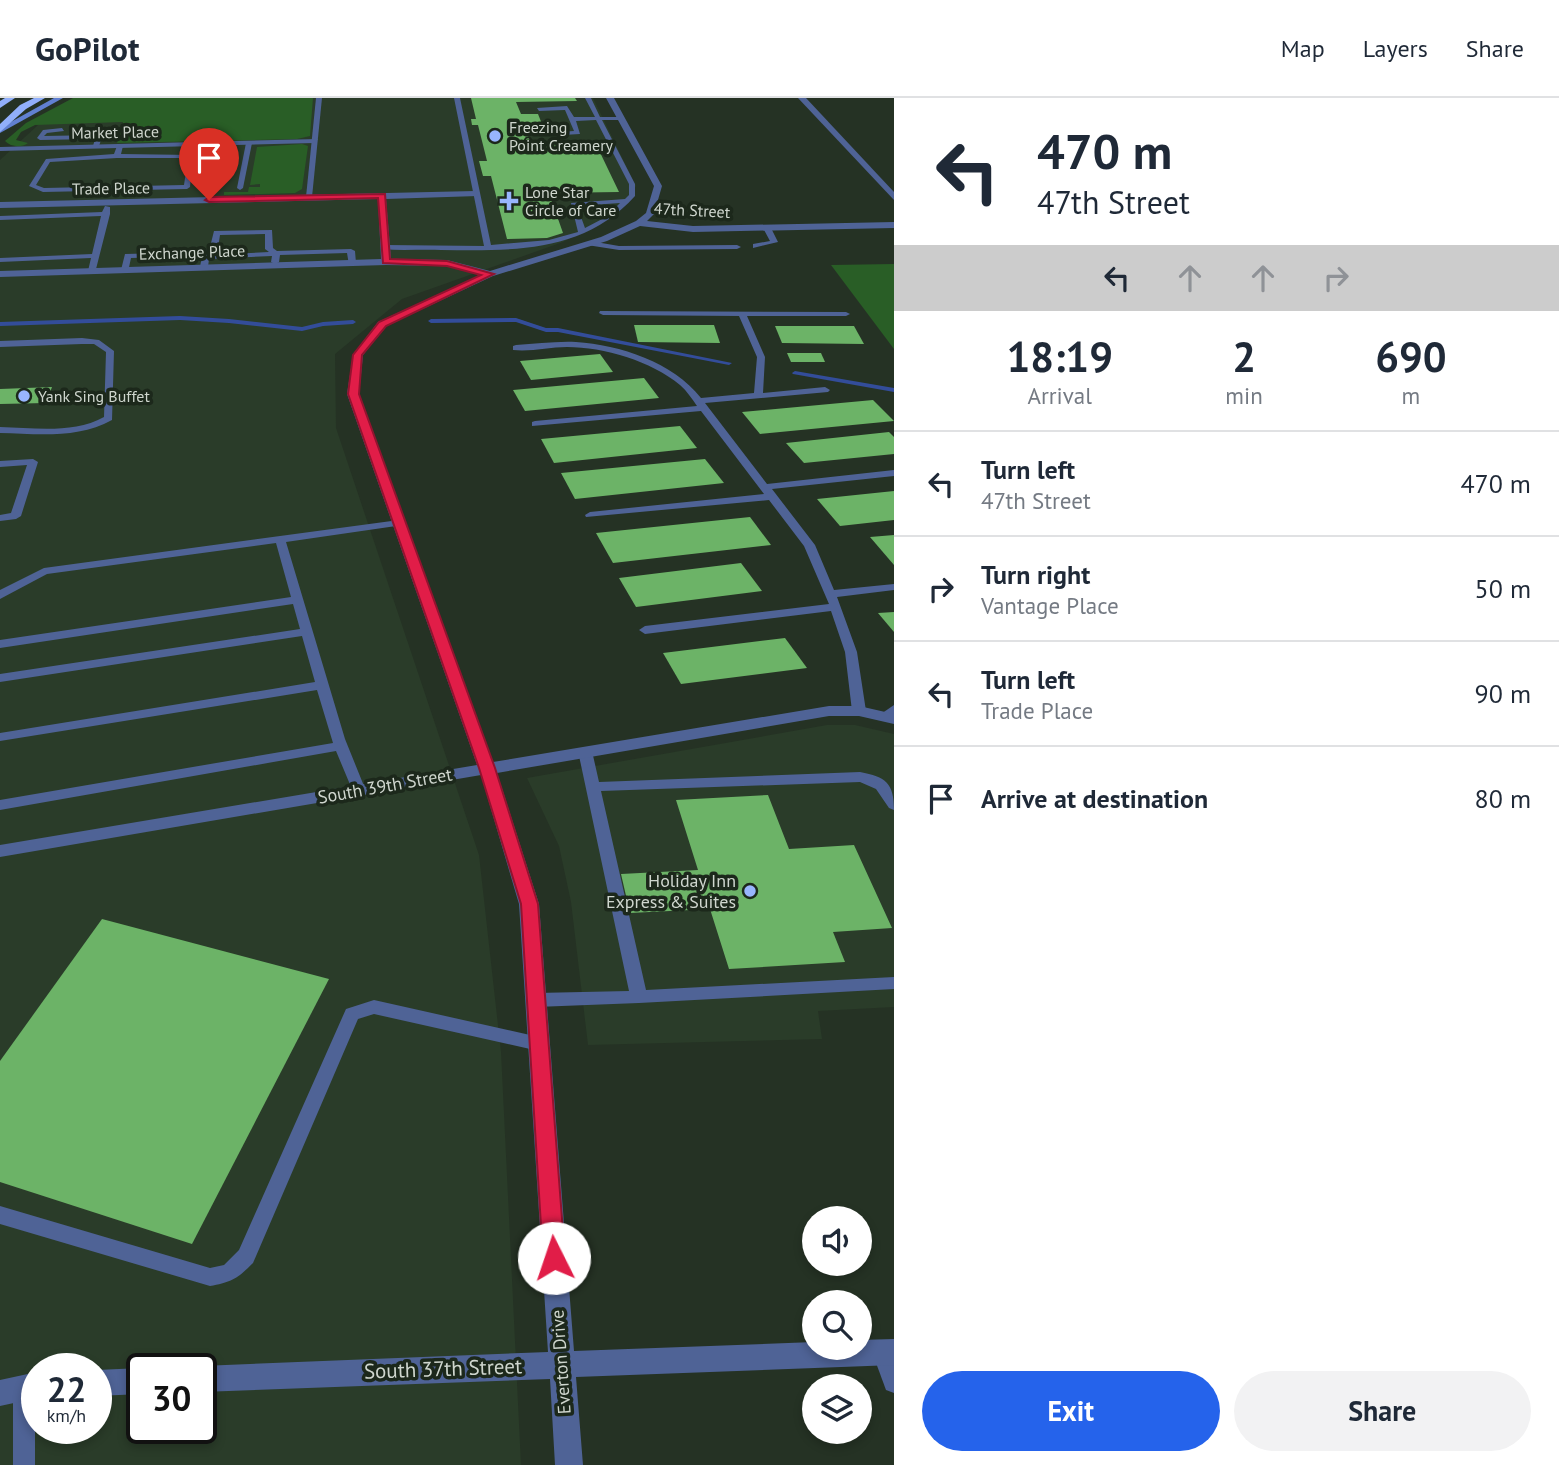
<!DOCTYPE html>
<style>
:root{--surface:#fff;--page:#f2f2f3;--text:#1f2937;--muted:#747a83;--line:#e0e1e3;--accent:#2563eb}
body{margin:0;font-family:"PT Sans",sans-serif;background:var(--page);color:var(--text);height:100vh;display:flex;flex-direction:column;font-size:26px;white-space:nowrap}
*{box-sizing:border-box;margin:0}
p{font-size:23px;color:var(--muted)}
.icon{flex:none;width:38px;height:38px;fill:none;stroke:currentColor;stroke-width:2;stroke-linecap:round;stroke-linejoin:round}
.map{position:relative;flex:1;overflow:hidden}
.drawer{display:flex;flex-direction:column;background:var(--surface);width:665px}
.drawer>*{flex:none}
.banner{background:#fff;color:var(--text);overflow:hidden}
.tools{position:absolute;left:802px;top:1108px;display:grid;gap:14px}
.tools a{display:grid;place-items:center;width:70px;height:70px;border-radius:50%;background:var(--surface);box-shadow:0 4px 10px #0003;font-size:35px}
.speed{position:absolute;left:21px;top:1255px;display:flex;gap:14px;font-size:35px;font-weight:700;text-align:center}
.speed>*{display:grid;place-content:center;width:91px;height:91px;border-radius:50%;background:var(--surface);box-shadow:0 4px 10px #0003;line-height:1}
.speed small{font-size:18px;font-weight:400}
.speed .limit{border:4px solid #111;border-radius:10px;background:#fff;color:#111}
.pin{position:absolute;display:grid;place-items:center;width:60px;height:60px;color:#fff;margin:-72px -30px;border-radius:50% 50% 50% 0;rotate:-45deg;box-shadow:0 0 7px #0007}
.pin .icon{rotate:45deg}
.me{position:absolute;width:77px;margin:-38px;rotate:356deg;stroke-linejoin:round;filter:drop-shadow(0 0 5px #0008)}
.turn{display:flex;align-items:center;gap:24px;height:147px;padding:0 28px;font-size:32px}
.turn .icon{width:91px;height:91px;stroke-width:2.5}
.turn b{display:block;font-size:49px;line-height:60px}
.lanes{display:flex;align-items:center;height:66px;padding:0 28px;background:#0003;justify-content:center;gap:35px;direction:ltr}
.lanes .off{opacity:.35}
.eta{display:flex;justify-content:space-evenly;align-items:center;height:119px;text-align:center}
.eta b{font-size:42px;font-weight:700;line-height:49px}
.primary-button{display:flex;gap:14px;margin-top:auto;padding:14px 28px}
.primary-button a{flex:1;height:80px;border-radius:42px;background:var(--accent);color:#fff;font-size:28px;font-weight:700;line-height:80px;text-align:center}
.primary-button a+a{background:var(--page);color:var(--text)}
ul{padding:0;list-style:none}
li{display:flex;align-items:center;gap:21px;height:105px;padding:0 28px;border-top:2px solid var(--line)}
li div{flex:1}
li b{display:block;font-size:26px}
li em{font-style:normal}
header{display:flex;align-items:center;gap:42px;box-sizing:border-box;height:98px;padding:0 35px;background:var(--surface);border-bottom:2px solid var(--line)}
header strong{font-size:33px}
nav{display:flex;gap:38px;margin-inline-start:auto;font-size:24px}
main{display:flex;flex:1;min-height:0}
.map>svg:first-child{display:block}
</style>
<header>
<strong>GoPilot</strong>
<nav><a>Map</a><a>Layers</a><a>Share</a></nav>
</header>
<main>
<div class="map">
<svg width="894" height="1367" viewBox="0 0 894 1367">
<rect width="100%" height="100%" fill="#253224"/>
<g fill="#2a3c29" fill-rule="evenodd">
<path d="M86,0H593L636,88L616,116L563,144L402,201L335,256L336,330L479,757L501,954L521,1367H0V62L50,16ZM37,1270H96V1330H37ZM142,1270H201V1330H142Z"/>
<path d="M827,627H855L894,636V909L818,913L822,941L588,947L571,804L559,748L527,680Z"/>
</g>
<g fill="#295e26">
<path d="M73,0H313L310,38L297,41L117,45L123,24L35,27L21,34L16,42L28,45C21,50 11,49 5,43L26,25Z"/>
<path d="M302,46L308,48L302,91L295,95L224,97V94H248L249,89H260V86L250,87L257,49Z"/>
<path d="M894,166V251L831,167Z"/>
</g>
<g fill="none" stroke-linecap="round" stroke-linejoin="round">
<g fill="#334d9a" fill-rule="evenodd">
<path d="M180,218L229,221L302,229L323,224L353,222L356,224L353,226L323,228L302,233L229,225L180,222L0,228V224Z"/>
<path d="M516,220L546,230H558L732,265L729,267L558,234H546L516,224L431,225L428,223L431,221Z"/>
<path d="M795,273L894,290V294L793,276L792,275Z"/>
</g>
</g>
<g fill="#6cb367">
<path d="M471,0H575L577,3L516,4L521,16H538L544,31H526L530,44H595L619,94L549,95L563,135L547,140L507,141L491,78H483L479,63H487L478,27H472L471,21H476Z"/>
<path d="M634,227H714L720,245L638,244Z"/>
<path d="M775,228H854L864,246L782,245Z"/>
<path d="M787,255H821L825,264H791Z"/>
<path d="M600,256L613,274L531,282L520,263Z"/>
<path d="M644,280L659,300L525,313L513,292Z"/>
<path d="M52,289L46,305L0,306V291Z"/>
<path d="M873,302L894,323L760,336L742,314Z"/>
<path d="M680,328L697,350L554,365L541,341Z"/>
<path d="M889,334L894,339V356L804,365L786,345Z"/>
<path d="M705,361L724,385L575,401L561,375Z"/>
<path d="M894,393V422L840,428L817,401Z"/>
<path d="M750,419L771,447L613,465L596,435Z"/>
<path d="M894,437V467L870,439Z"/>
<path d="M741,465L762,493L636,509L619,480Z"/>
<path d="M894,514V534L878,515Z"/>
<path d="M785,540L807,570L681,586L663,555Z"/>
<path d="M768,697L789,751L854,747L892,830L833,834L845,864L729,871L710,811L630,815L621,776L698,772L676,702Z"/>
<path d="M102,821L329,881L192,1146L0,1084V963Z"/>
</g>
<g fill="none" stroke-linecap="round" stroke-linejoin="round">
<g fill="#4f6396" fill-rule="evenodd">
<path d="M316,0H322L312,99L309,101L306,99Z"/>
<path d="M454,0H460L491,147L549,142L578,134L571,105L625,101L629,97V86L596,22L576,23L580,36L546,38L544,35L574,33L565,12L539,13L537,10L567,8L574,19H595L585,0H591L600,19H623L621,22H602L635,86V98C584,155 512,153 441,152C422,151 402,153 382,151L381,149L385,147L484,148ZM620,105L606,119L585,130L577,108Z"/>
<path d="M62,30L64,33L47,35L44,38L99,37L102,39L99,48L96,50L93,48L95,41L40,42L37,40L43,32Z"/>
<path d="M249,43L252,45L243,90L240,92L237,90L246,45Z"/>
<path d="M120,46L123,48L121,56L193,57L190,89L187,91L43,94L29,88L46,61L114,56L117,48ZM117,60H188L184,87L44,90L36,87L50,64Z"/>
<path d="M105,108L110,109V116L95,175L88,173L91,160L0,164V160L92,156L101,118L0,122V118L102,114Z"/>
<path d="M767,128L771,130L778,144L753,150V146L770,143L763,130Z"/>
<path d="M272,132L273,150L277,153L351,151L355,153L356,165L349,167L347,155L280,157L279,164L275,166L271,164L272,158L209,161L208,169L204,171L200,169L202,158L131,160L128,174L121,172L125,156L204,154L210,149L214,133ZM265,136V151L269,154L210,157L218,150L220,137Z"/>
<path d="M590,143L619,148L737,147L741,149L737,151L619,152L587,147L586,145Z"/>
<path d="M600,213L846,214L850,216L846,218H747L765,259L763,295L825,289L830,292L828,294L705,305L767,386L894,372V378L772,391L815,447L834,492L894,486V492L837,499L857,554L866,613L864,616L859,617L852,613L845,554L831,513L645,536L639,532L645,528L829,506L804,448L769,402L586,419L585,417L590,414L764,396L701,313L532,328V324L535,323L697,308C692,301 687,293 680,287C651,263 604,249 567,249C549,249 531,254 513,252V248L516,247C536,246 556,243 576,244C620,247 673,264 701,300L754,295L757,259L739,218L603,217L599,215Z"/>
<path d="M82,240L99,242L114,253L112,322C78,341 38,336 0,335V329C35,330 73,336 104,319L106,254L94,246H82L0,249V243Z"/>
<path d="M33,361L38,364L21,418L16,421L0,423V417L11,415L27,367L0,369V363Z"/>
<path d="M399,422L403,423V427L286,444L345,641L366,693L364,696H354L336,653L0,712V702L333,645L317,592L0,643V635L315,584L302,538L0,584V576L300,531L293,506L0,550V542L291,499L276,445L47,476L0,501V492L44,470Z"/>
<path d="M894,607V617L885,622L880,621L878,618Z"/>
<path d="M585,649L592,653L599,684L860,674C886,679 894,685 894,712L889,710L876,691L860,684L601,693L646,892L894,879V891L639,905L536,909L530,907L528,902L530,897L536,895L629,893L578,653Z"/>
<path d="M374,902L539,939L545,941L548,946L545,951L539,953L374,916L358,921L253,1165C237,1181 232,1184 210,1188L0,1126V1108L210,1170L224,1167L239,1152L346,911Z"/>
<path d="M882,1244L889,1247L894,1258V1295L886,1292L872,1254L875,1247Z"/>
<path d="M24,1278L32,1281L35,1289V1367H13V1289L16,1281Z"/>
</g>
<g fill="#4f6396" fill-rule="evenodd">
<path d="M606,0H614L662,88L654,116L647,123L693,128L894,124V130L693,134L640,128L607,143L493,178L386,228L363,257L359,296L493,664L829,608H859L894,616V626L859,618H829L497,675L539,806L574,1253L814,1244V1250H859V1242L894,1241V1267L576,1279L583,1367H555L550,1281L201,1294V1270H194L201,1268L548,1254L519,806L481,677L0,759V747L477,667L347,296L353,257L378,224L481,177L447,168L386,167L0,179V173L381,161L378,101L0,110V104L475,93L478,98L386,101L391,161L447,162L490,173L601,139L636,123L646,115L654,88Z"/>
<path d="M798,0H806L894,94V102Z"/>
<path d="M318,41L315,45L0,53V49Z"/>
<path d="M142,1270V1296L96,1298V1272Z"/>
<path d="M37,1274V1300L0,1308V1282Z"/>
</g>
<path fill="#6180d1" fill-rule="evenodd" d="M54,0H63L0,35V30Z"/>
<g fill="#91affa" fill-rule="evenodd">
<path d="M5,0H15L0,10V3Z"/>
<path d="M34,0H45L26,11L0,34V26L20,7Z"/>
</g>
</g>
<path fill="#e11d48" stroke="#92132f" stroke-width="2" d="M385,96L390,161L447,163L494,176L386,228L362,257L359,296L495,670L538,806L565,1160L562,1167L554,1170L546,1167L543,1160L521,806L479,670L348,296L353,257L379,224L481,177L447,168L383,165L378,100L209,104L205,102L209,99Z"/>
<g fill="#98b5fd" stroke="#1c281b" stroke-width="2.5">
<circle cx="495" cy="38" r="7"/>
<path d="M505.5 92.5h7v7h7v7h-7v7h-7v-7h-7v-7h7z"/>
<circle cx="24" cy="298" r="7"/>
<circle cx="750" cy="793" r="7"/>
</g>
<g text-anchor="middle" stroke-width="7" stroke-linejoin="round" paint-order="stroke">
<g font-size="16" fill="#cfd6ce" stroke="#1c281b" text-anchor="start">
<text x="509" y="35">Freezing<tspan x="509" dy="18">Point Creamery</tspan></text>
<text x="525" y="100">Lone Star<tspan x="525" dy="18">Circle of Care</tspan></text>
<text x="38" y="304">Yank Sing Buffet</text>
</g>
<g font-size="16" fill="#cfd6ce" stroke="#1c281b">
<text transform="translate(115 34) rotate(-1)" y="6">Market Place</text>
<text transform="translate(111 90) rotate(-1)" y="6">Trade Place</text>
<text transform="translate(692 112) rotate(3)" y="6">47th Street</text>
<text transform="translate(192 154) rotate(-2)" y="6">Exchange Place</text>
</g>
<g font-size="18" fill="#cfd6ce" stroke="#1c281b">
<text transform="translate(385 688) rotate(-10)" y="6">South 39th Street</text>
<text transform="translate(561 1264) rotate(-94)" y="6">Everton Drive</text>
</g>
<g font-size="18" fill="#cfd6ce" stroke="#1c281b" text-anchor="end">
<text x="736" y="789">Holiday Inn<tspan x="736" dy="21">Express &amp; Suites</tspan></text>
</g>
<g font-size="21" fill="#cfd6ce" stroke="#1c281b">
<text transform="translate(443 1271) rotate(-2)" y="7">South 37th Street</text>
</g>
</g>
</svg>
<div class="tools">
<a><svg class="icon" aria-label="sound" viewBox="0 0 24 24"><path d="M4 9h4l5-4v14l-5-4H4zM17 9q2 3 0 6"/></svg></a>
<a><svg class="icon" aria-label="search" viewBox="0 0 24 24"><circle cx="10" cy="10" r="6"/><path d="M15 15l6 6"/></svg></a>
<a><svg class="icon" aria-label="layers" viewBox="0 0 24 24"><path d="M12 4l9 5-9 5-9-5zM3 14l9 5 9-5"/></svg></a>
</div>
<div class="speed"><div>22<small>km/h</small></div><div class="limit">30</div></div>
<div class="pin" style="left:209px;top:102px;background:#d93025"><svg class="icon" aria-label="arrive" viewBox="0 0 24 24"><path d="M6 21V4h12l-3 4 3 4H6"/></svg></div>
<svg class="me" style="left:554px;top:1160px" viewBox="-20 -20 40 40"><circle r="19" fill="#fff"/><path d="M0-13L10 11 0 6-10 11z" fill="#e11d48"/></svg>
</div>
<section class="drawer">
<div class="banner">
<div class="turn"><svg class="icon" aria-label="left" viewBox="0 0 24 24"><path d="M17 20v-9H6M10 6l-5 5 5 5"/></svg><div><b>470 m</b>47th Street</div></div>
<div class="lanes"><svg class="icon" aria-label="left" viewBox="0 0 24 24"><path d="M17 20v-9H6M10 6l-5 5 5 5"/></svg><svg class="icon off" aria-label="ahead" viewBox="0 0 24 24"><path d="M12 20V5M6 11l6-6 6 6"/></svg><svg class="icon off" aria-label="ahead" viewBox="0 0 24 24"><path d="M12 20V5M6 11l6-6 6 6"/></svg><svg class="icon off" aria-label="right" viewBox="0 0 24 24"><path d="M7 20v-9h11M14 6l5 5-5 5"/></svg></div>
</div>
<div class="eta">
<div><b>18:19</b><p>Arrival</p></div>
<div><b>2</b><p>min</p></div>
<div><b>690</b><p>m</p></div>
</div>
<ul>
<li><svg class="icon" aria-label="left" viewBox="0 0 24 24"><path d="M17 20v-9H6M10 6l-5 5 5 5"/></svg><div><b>Turn left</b><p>47th Street</p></div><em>470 m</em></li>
<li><svg class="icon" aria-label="right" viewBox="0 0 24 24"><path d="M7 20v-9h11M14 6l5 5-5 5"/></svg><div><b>Turn right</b><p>Vantage Place</p></div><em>50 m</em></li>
<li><svg class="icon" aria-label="left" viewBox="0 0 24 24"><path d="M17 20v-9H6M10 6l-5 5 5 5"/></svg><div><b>Turn left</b><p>Trade Place</p></div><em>90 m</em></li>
<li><svg class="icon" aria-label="arrive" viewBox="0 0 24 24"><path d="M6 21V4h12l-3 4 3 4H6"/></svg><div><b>Arrive at destination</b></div><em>80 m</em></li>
</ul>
<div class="primary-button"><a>Exit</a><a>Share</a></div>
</section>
</main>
